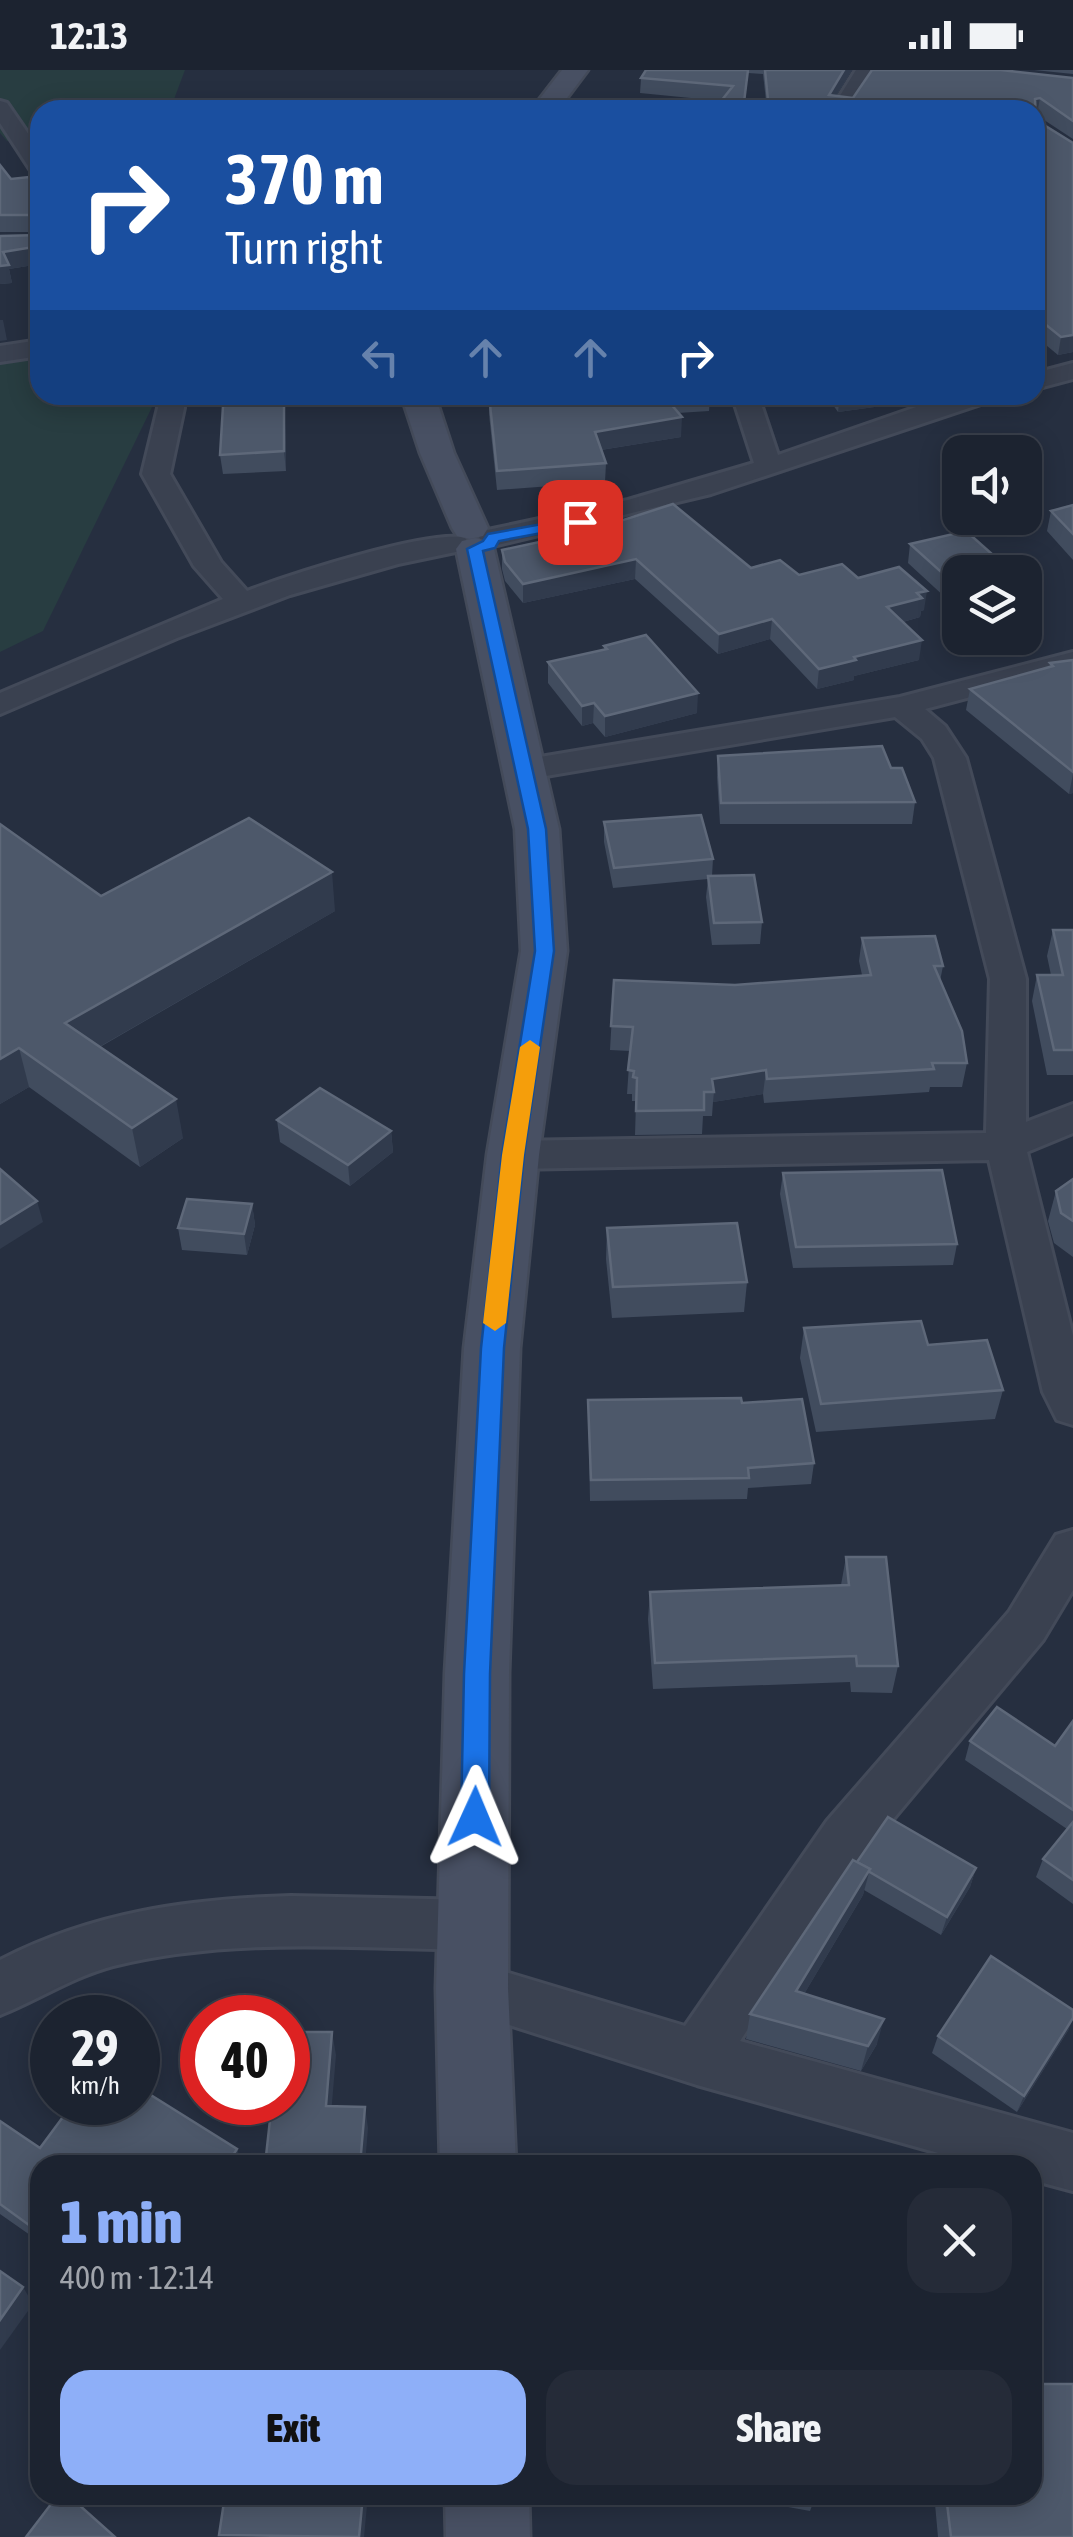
<!DOCTYPE html>
<meta charset="utf-8">
<style>
:root{--surface:#1c2330;--page:#252b38;--text:#f1f3f6;--muted:#a0a4ab;--line:#3a404c;--accent:#8eaff8}
body{margin:0;font-family:"Asap Condensed",sans-serif;background:var(--page);color:var(--text);height:100vh;display:flex;flex-direction:column;font-size:38px;white-space:nowrap}
*{box-sizing:border-box;margin:0}
p{font-size:32px;color:var(--muted)}
.icon{flex:none;width:55px;height:55px;fill:none;stroke:currentColor;stroke-width:2;stroke-linecap:round;stroke-linejoin:round}
.map{position:relative;flex:1;overflow:hidden}
.details{position:absolute;left:30px;top:2085px;width:1012px;height:350px;display:flex;flex-direction:column;background:var(--surface);border-radius:30px;box-shadow:0 5px 25px #0003,0 0 0 2px var(--line)}
.details>*{flex:none}
.top-card{position:absolute;left:30px;top:30px;width:1015px;height:305px;border-radius:30px;box-shadow:0 5px 25px #0003,0 0 0 2px var(--line);background:#1a4fa0;color:#fff;overflow:hidden}
.controls{position:absolute;left:942px;top:365px;display:grid;gap:20px}
.controls a{display:grid;place-items:center;width:100px;height:100px;border-radius:20px;background:var(--surface);box-shadow:0 5px 25px #0003,0 0 0 2px var(--line);font-size:50px}
.speed{position:absolute;left:30px;top:1925px;display:flex;gap:20px;font-size:50px;font-weight:700;text-align:center}
.speed>*{display:grid;place-content:center;width:130px;height:130px;border-radius:50%;background:var(--surface);box-shadow:0 5px 25px #0003,0 0 0 2px var(--line);line-height:1}
.speed small{font-size:25px;font-weight:400}
.speed .limit{border:15px solid #d22;background:#fff;color:#111}
.pin{position:absolute;display:grid;place-items:center;width:85px;height:85px;color:#fff;margin:-42px;border-radius:20px;box-shadow:0 5px 15px #0006}
.me{position:absolute;width:110px;margin:-55px;rotate:1deg;stroke-linejoin:round;filter:drop-shadow(0 0 8px #0008)}
.turn{display:flex;align-items:center;gap:35px;height:210px;padding:0 30px;font-size:45px}
.turn .icon{width:130px;height:130px;stroke-width:2.5}
.turn b{display:block;font-size:70px;line-height:85px}
.lanes{display:flex;align-items:center;height:95px;padding:0 30px;background:#0003;justify-content:center;gap:50px;direction:ltr}
.lanes .off{opacity:.35}
.round{display:grid;place-items:center;flex:none;width:105px;height:105px;border-radius:30px;background:var(--page)}
.summary{display:flex;align-items:center;justify-content:space-between;height:170px;padding:0 30px}
h1{font-size:60px;font-weight:800;line-height:75px;color:var(--accent)}
.button{display:flex;gap:20px;margin-top:auto;padding:20px 30px}
.button a{flex:1;height:115px;border-radius:30px;background:var(--accent);color:#111;font-size:40px;font-weight:800;line-height:115px;text-align:center}
.button a+a{background:var(--page);color:var(--text)}
.status{display:flex;justify-content:space-between;align-items:center;height:70px;padding:0 50px;background:var(--surface);direction:ltr}
.status svg{height:28px;fill:currentColor}
.map>svg:first-child{display:block}
</style>
<div class="status"><b>12:13</b><svg viewBox="0 0 49 12"><path d="M0 12V9h3v3zM5 12V6h3v6zM10 12V3h3v9zM15 12V0h3v12zM26 1h20v11H26zM47 4h2v5h-2z"/></svg></div>
<div class="map">
<svg width="1073" height="2467" viewBox="0 0 1073 2467">
<rect width="100%" height="100%" fill="#262f40"/>
<g fill="#283d41">
<path d="M0,0H185L170,40H40V72L7,71L0,63Z"/>
<path d="M40,285V325H154V333L43,561L0,582V292Z"/>
</g>
<g fill="none" stroke-linecap="round" stroke-linejoin="round">
<g stroke="#434a59" stroke-width="6">
<g id="street">
<path d="M856,0H876L851,40H831Z"/>
<path d="M0,31L7,33L40,81V104L32,102L0,53Z"/>
<path d="M40,270V286L0,292V276Z"/>
<path d="M1073,293V309L1035,319V303Z"/>
<path d="M157,325H183L184,338L170,404L221,492L247,521C287,506 429,459 465,468L469,474L465,480L398,494L290,525L177,568L0,644V623L223,529L194,496L142,404L158,338Z"/>
<path d="M732,325H758L778,385L945,327L994,325L990,331L711,424L493,476L483,473L479,467L483,461L628,430L754,393Z"/>
<path d="M1073,582V600L925,639L945,656L966,688L1026,909V1052L1073,1034V1063L1027,1082L1073,1266V1355L1057,1350L1043,1322L989,1090L513,1099L499,1095L493,1085L499,1075L513,1071L986,1063L990,909L934,688L922,669L895,647L522,710L510,707L506,700L510,693L522,690L900,627Z"/>
<path d="M1073,1460V1520L1043,1570L863,1785L740,1971L1073,2063V2121L1032,2110V2095H981L697,2015L453,1937L445,1918L453,1899L472,1892L685,1956L827,1751L1009,1542L1056,1465Z"/>
<path d="M291,1826L473,1830L492,1837L500,1855L492,1873L473,1880C353,1878 230,1867 113,1896C72,1907 38,1930 0,1945V1890C93,1842 188,1829 291,1826Z"/>
</g>
</g>
<g stroke="#434a59" stroke-width="5">
<g id="secondary">
<path d="M562,0H588L558,40H531Z"/>
<path d="M401,325H435L454,383L488,458L483,466L470,469L457,466L452,458L420,383Z"/>
<path d="M475,468L488,471L494,479L559,759L567,881L539,1085L520,1278L509,1603L508,1918L516,2095H440L436,1918L445,1603L464,1278L487,1085L521,881L515,759L456,479L462,471Z"/>
<path d="M445,2425H529L530,2467H446Z"/>
</g>
</g>
<use href="#street" fill="#3a4150" fill-rule="evenodd"/>
<use href="#secondary" fill="#485063" fill-rule="evenodd"/>
</g>
<g fill="#414c5e">
<path d="M646,0H852L836,26L853,28L1073,8V69L1035,44L1036,50L1073,73V282L1058,285L1035,266V40H767L763,4L748,3L744,40H714L721,31L640,23L641,8Z"/>
<path d="M1034,0H1073V4Z"/>
<path d="M0,95L11,109L40,123V194L9,199L12,213L0,214V166L40,165V162H0Z"/>
<path d="M489,325H710L709,341L678,343L681,367L601,380L606,393L605,412L497,420L489,344Z"/>
<path d="M791,325H891L889,335L838,342L828,328L794,330Z"/>
<path d="M285,352L286,401L223,404L220,385Z"/>
<path d="M1073,435V490L1047,461L1051,441Z"/>
<path d="M910,474L1001,492L999,502H960V527L947,529L908,493Z"/>
<path d="M502,480L751,498L799,505L858,508L924,540L921,541L920,547L903,552L919,590L854,606V610L817,619L770,569L718,584L635,509L523,533L505,511L502,499Z"/>
<path d="M604,576L697,643L605,667L593,653L582,656L548,613V592L604,580Z"/>
<path d="M1073,590V723L1069,724L966,640L970,619L1050,597V593Z"/>
<path d="M718,686L915,732L912,754H720L717,707Z"/>
<path d="M604,752L713,789L712,806L762,852L760,874L712,875L706,827L708,809L613,818L604,772Z"/>
<path d="M0,754L101,826L335,841L100,977L183,1068L140,1097L29,1017L0,1034Z"/>
<path d="M1053,860H1073V1005H1047L1032,931L1037,905H1051L1047,886Z"/>
<path d="M862,868L943,896L940,911L967,993L962,1017H930L929,1022L764,1033L763,1024L713,1032L712,1046H703L702,1064L635,1065L636,1031H632V1024H627L630,981L610,980L614,910L735,915L862,905L859,891Z"/>
<path d="M277,1050L391,1061L393,1082L350,1116L280,1072Z"/>
<path d="M783,1103L957,1174L953,1195L793,1198L780,1124Z"/>
<path d="M1073,1109V1187L1054,1173L1048,1151L1056,1121Z"/>
<path d="M252,1134L255,1155L247,1185L182,1180L178,1158Z"/>
<path d="M607,1158L747,1212L744,1242L612,1248L606,1189Z"/>
<path d="M804,1258L928,1275L1003,1320L995,1349L816,1362L800,1288Z"/>
<path d="M588,1330L742,1333L814,1393L811,1414L748,1418L747,1429L590,1431Z"/>
<path d="M846,1487L898,1596L892,1623L851,1622L850,1612L653,1619L648,1549L650,1522L841,1515Z"/>
<path d="M1073,1651V1834L1036,1807L1043,1789L1067,1759L965,1690L970,1671L1055,1676Z"/>
<path d="M857,1792L976,1798L970,1817L941,1865L864,1820L863,1825L804,1924L877,1974L861,2001L746,1969L750,1944Z"/>
<path d="M1069,1959L1017,2042L932,1983L938,1966Z"/>
<path d="M0,2051L40,2078L237,2079L242,2095H40V2172L0,2144Z"/>
<path d="M723,2425H816L810,2441Z"/>
<path d="M881,2425H1032L1073,2467H938L935,2434Z"/>
</g>
<g fill="#313b4d">
<path d="M844,0H852L827,40L829,25Z"/>
<path d="M1040,28L1037,44H1035V29Z"/>
<path d="M40,176V194L9,199L12,213L0,214V196L3,182Z"/>
<path d="M0,250H3L7,270L0,271Z"/>
<path d="M1073,265V282L1058,285L1061,267Z"/>
<path d="M840,325H891L889,335L838,342Z"/>
<path d="M284,333L285,352L286,401L284,381Z"/>
<path d="M682,347L681,367L594,381L595,362Z"/>
<path d="M636,489L635,509L523,533V514Z"/>
<path d="M960,508V527L947,529L950,510Z"/>
<path d="M927,521L924,540L921,541L920,547L885,557L887,537L917,523Z"/>
<path d="M772,549L770,569L718,584L719,564Z"/>
<path d="M922,570L919,590L854,606V610L817,619L819,599L854,587Z"/>
<path d="M698,623L697,643L605,667V646Z"/>
<path d="M594,633L593,653L582,656V636Z"/>
<path d="M1073,704V723L1069,724Z"/>
<path d="M332,802L335,841L73,992L65,953Z"/>
<path d="M19,978L29,1017L0,1034V989Z"/>
<path d="M766,1000L763,1024L713,1032L714,1022L712,1009Z"/>
<path d="M176,1029L183,1068L140,1097L132,1058Z"/>
<path d="M391,1061L393,1082L350,1116L348,1095Z"/>
<path d="M37,1131L43,1152L0,1179V1154Z"/>
<path d="M252,1134L255,1155L247,1185L244,1164Z"/>
<path d="M976,1798L970,1817L941,1865L947,1847Z"/>
<path d="M870,1799L863,1825L791,1946L796,1921Z"/>
<path d="M1073,1948L1069,1959L1017,2042L1024,2026Z"/>
<path d="M884,1949L877,1974L861,2001L868,1976Z"/>
<path d="M332,1962L336,1985L330,2057L326,2036Z"/>
<path d="M365,2037L368,2058L365,2095H360Z"/>
<path d="M237,2079L242,2095H227Z"/>
<path d="M23,2217L33,2234L0,2280V2250Z"/>
<path d="M363,2425H368L364,2467H359Z"/>
</g>
<g fill="#4d586a" stroke="#5e6879" stroke-width="2.5">
<path d="M646,0H748L743,40H714L733,16L641,8Z"/>
<path d="M765,0H844L829,25L853,28L872,0H1001L1073,8V51L1040,28L1035,29L1036,50L1073,73V265L1061,267L1035,246V40H769Z"/>
<path d="M184,32H228L224,40H183Z"/>
<path d="M0,95L11,109L29,107L40,123V148L37,145H0Z"/>
<path d="M40,162V176L3,182L9,195L0,196V166L40,165Z"/>
<path d="M489,325H663L682,347L595,362L606,393L497,401Z"/>
<path d="M284,333V381L220,385L223,336Z"/>
<path d="M673,434L751,498L780,490L799,505L842,494L858,508L899,497L927,521L917,523L922,528L887,537L922,570L854,587L856,590L819,599L772,549L719,564L636,489L523,514L505,492L502,480L586,462Z"/>
<path d="M1073,435V464L1051,441Z"/>
<path d="M966,461L1001,492L993,494L1000,500L988,502H960V508L950,510L910,474Z"/>
<path d="M646,565L698,623L605,646L594,633L582,636L548,592L607,579L604,576Z"/>
<path d="M1073,590V702L970,619L1053,596L1050,593Z"/>
<path d="M882,676L891,698H902L915,732L721,733L718,686Z"/>
<path d="M701,745L713,789L614,798L604,752Z"/>
<path d="M249,748L332,802L65,953L176,1029L132,1058L19,978L0,989V754L101,826Z"/>
<path d="M754,805L762,852L714,853L708,806Z"/>
<path d="M1053,860H1073V980H1054L1037,905H1063Z"/>
<path d="M935,866L943,896H934L962,961L967,993H932L934,999L767,1009L766,1000L712,1009L714,1022H704V1040L636,1041L637,1008L633,1007L634,1001L628,1000L633,957L611,956L614,910L735,915L871,905L862,868Z"/>
<path d="M320,1018L391,1061L348,1095L277,1050Z"/>
<path d="M0,1099L37,1131L0,1154Z"/>
<path d="M942,1100L957,1174L796,1177L783,1103Z"/>
<path d="M1073,1109V1151L1061,1143L1056,1121Z"/>
<path d="M187,1129L252,1134L244,1164L178,1158Z"/>
<path d="M737,1153L747,1212L613,1217L607,1158Z"/>
<path d="M921,1251L928,1275L987,1270L1003,1320L821,1334L804,1258Z"/>
<path d="M741,1328L742,1333L802,1329L814,1393L748,1398L749,1408L591,1410L588,1330Z"/>
<path d="M846,1487H886L898,1596H857L856,1586L655,1593L650,1522L849,1515Z"/>
<path d="M997,1637L1055,1676L1073,1651V1740L970,1671Z"/>
<path d="M888,1747L976,1798L947,1847L868,1801L870,1799L857,1792Z"/>
<path d="M1073,1752V1810L1043,1789Z"/>
<path d="M853,1790L870,1799L796,1921L884,1949L868,1976L750,1944Z"/>
<path d="M991,1886L1073,1940V1948L1024,2026L938,1966Z"/>
<path d="M288,1962H332L326,2036L365,2037L360,2095H265L272,2032H288Z"/>
<path d="M138,2017L237,2079L227,2095H40V2163L0,2134V2051L40,2078L74,2032H138Z"/>
<path d="M0,2201L23,2217L0,2250Z"/>
<path d="M1032,2314H1073V2467H951L946,2425H1032Z"/>
<path d="M58,2425H68L115,2467H26Z"/>
<path d="M225,2425H363L359,2467L219,2465Z"/>
</g>
<path fill="#1a73e8" stroke="#114b97" stroke-width="2.5" d="M580,447L585,448V455L499,471L495,478L483,481L546,759L554,881L524,1085L504,1278L490,1604L489,1747L485,1756L475,1760L465,1756L461,1747L464,1604L481,1278L502,1085L535,881L528,759L467,479L483,471L488,464Z"/>
<path fill="#f59e0b" d="M530,970L540,977L524,1085L506,1253L495,1261L483,1253L502,1085L520,977Z"/>
</svg>
<div class="controls">
<a><svg class="icon" aria-label="sound" viewBox="0 0 24 24"><path d="M4 9h4l5-4v14l-5-4H4zM17 9q2 3 0 6"/></svg></a>
<a><svg class="icon" aria-label="layers" viewBox="0 0 24 24"><path d="M12 4l9 5-9 5-9-5zM3 14l9 5 9-5"/></svg></a>
</div>
<div class="speed"><div>29<small>km/h</small></div><div class="limit">40</div></div>
<div class="pin" style="left:580px;top:452px;background:#d93025"><svg class="icon" aria-label="arrive" viewBox="0 0 24 24"><path d="M6 21V4h12l-3 4 3 4H6"/></svg></div>
<svg class="me" style="left:475px;top:1747px" viewBox="-20 -20 40 40"><path d="M0-17L14 15 0 8-14 15z" fill="#1a73e8" stroke="#fff" stroke-width="4"/></svg>
<div class="top-card">
<div class="turn"><svg class="icon" aria-label="right" viewBox="0 0 24 24"><path d="M7 20v-9h11M14 6l5 5-5 5"/></svg><div><b>370 m</b>Turn right</div></div>
<div class="lanes"><svg class="icon off" aria-label="left" viewBox="0 0 24 24"><path d="M17 20v-9H6M10 6l-5 5 5 5"/></svg><svg class="icon off" aria-label="ahead" viewBox="0 0 24 24"><path d="M12 20V5M6 11l6-6 6 6"/></svg><svg class="icon off" aria-label="ahead" viewBox="0 0 24 24"><path d="M12 20V5M6 11l6-6 6 6"/></svg><svg class="icon" aria-label="right" viewBox="0 0 24 24"><path d="M7 20v-9h11M14 6l5 5-5 5"/></svg></div>
</div>
<section class="details">
<div class="summary"><div><h1>1 min</h1><p>400 m · 12:14</p></div><a class="round"><svg class="icon" aria-label="close" viewBox="0 0 24 24"><path d="M6 6l12 12M18 6L6 18"/></svg></a></div>
<div class="button"><a>Exit</a><a>Share</a></div>
</section>
</div>
